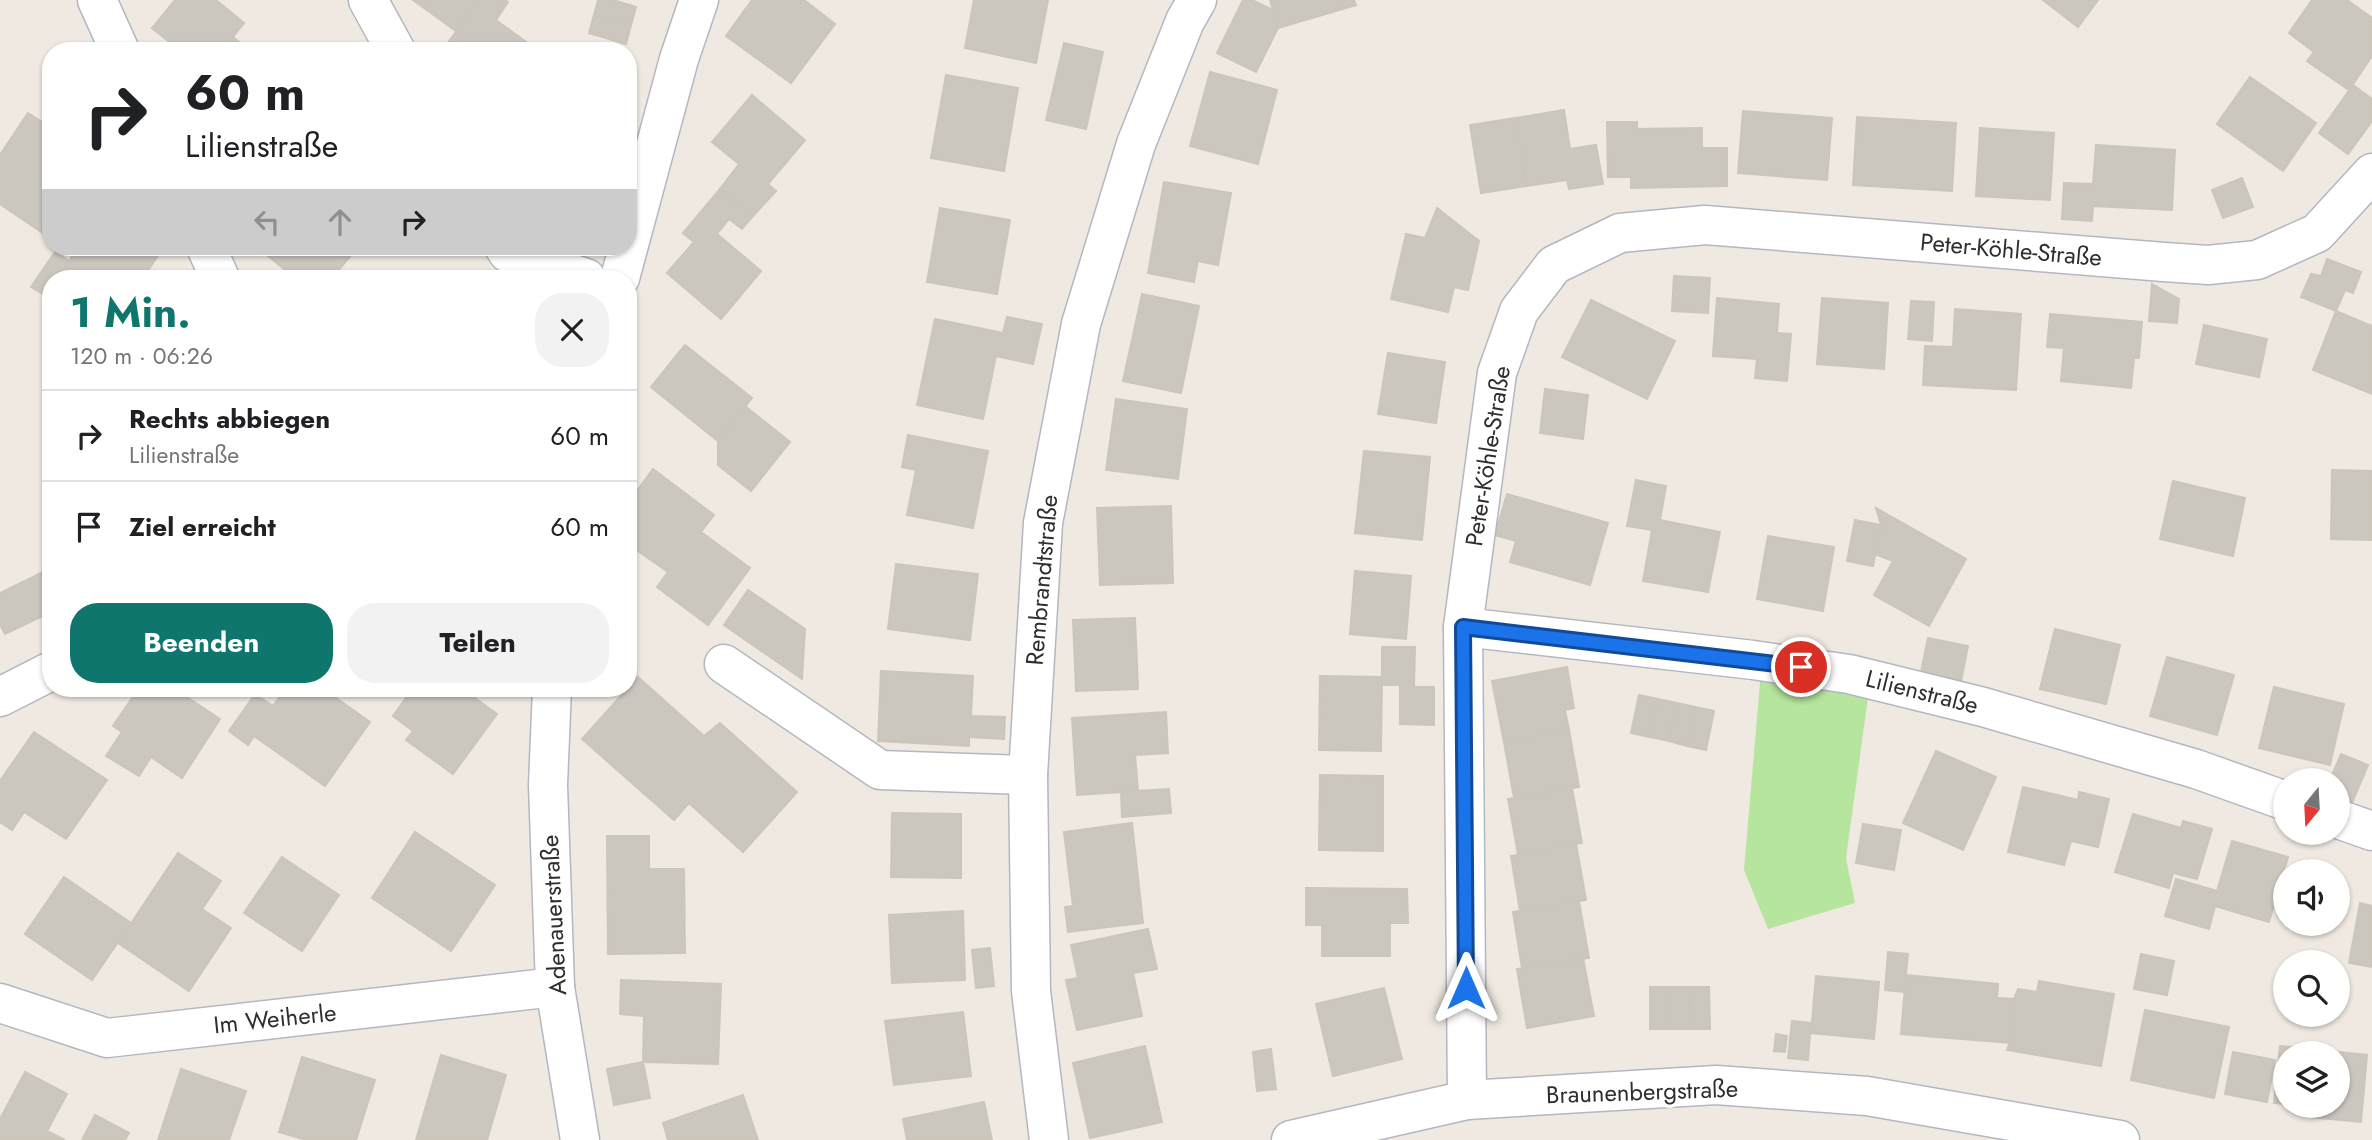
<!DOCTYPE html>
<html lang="de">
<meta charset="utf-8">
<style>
:root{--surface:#fff;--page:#f2f2f2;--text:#202124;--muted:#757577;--line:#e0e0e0;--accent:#0f766e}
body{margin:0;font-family:Jost,sans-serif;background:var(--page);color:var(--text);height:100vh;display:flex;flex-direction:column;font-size:26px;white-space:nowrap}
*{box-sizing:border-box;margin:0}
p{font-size:23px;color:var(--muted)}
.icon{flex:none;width:38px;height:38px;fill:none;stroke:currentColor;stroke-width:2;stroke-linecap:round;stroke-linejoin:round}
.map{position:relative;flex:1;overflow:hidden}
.sheet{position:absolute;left:42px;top:270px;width:595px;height:427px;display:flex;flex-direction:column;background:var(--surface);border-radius:28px;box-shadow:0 2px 5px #0004}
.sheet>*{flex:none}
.top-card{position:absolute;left:42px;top:42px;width:595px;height:214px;border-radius:28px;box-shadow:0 2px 5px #0004;background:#fff;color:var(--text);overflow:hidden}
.needle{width:46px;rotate:198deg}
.buttons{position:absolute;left:2273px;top:768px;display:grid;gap:14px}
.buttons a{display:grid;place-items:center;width:77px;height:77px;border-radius:50%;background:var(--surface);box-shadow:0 2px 5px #0004;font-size:35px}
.pin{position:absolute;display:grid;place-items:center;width:60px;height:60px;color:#fff;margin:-30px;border:4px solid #fff;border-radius:50%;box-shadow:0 2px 7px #0007}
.me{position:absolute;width:77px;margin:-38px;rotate:0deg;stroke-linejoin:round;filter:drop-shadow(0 0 5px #0008)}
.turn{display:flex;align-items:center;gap:24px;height:147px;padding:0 28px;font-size:32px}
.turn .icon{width:91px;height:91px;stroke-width:2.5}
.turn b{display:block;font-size:49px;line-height:60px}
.lanes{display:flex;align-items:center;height:66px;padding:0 28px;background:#0003;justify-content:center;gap:35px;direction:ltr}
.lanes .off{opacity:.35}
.round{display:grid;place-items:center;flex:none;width:74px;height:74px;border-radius:28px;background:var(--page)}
.summary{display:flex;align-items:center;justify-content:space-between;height:119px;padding:0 28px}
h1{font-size:42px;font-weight:700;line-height:52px;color:var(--accent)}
.primary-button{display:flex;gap:14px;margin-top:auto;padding:14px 28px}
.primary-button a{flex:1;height:80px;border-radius:28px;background:var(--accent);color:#fff;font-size:28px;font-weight:700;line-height:80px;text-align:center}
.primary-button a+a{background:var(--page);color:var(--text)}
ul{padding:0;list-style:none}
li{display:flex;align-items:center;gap:21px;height:91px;padding:0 28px;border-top:2px solid var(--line)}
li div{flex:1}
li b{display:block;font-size:26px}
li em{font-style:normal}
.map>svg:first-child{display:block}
</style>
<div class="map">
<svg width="2372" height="1140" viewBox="0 0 2372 1140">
<rect width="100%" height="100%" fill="#efe9e1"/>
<path fill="#b6e59e" d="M1761,671L1869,690L1846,858L1855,903L1768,929L1744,870Z"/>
<g fill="#cbc7bf" stroke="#cbc5ba" stroke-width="2">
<path d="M175,0H216L244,23L222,51H181L152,28Z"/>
<path d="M413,0H479L456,31Z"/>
<path d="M479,0H505L508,2L496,20L529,44L524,51H442Z"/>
<path d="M598,0H613L636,7L631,25L594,15Z"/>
<path d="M752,0H804L835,24L791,83L726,36Z"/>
<path d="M974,0H1048L1036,63L965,48Z"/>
<path d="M1243,0H1252L1273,10L1278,28L1256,72L1217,53Z"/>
<path d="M1270,0H1354L1356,5L1278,28Z"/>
<path d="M2043,0H2098L2078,27Z"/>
<path d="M2312,0H2347L2372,18V56L2349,90L2307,61L2314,52L2289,33Z"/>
<path d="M594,15L631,25L626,44L589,33Z"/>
<path d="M233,37L250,51H222Z"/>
<path d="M1064,43L1103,52L1086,129L1046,120Z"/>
<path d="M1210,72L1277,90L1258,164L1190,146Z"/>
<path d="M946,75L1018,88L1004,171L931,158Z"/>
<path d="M2250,77L2316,123L2283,171L2217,124Z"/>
<path d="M2353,85L2372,99V121L2348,154L2319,133Z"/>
<path d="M752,95L805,140L768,184L776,191L753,216L720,189L739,164L712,142Z"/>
<path d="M1564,110L1570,149L1596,145L1603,184L1569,189L1567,180L1526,186L1516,118Z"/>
<path d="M1743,111L1832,118L1827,180L1738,173Z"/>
<path d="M28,113L51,128V221L43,233L0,204V155Z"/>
<path d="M1857,117L1956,123L1952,191L1853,185Z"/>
<path d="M1516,118L1526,186L1481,193L1470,125Z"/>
<path d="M1607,122H1637V129L1702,128V148H1727V186L1631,188V177H1608Z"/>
<path d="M1980,128L2054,133L2050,200L1976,196Z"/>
<path d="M2096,145L2175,150L2172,210L2093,206L2092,221L2062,219L2064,183L2093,184Z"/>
<path d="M2242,178L2253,207L2223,218L2212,190Z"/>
<path d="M1164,182L1231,193L1218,265L1198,261L1194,282L1148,273Z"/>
<path d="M720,189L753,216L742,229L729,219L717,234L761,271L721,319L667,273L694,242L683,233Z"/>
<path d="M940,208L1010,220L997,294L927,282Z"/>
<path d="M1437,208L1479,241L1468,290L1454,287L1448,312L1391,299L1406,234L1425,238Z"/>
<path d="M78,247H155L161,251L143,278H51V299L31,287L55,252L69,261Z"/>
<path d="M257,247H358L332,278H295Z"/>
<path d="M2327,259L2361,272L2353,293L2345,290L2336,311L2301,297L2311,274L2321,276Z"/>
<path d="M1674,276L1710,278L1708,313L1672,311Z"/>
<path d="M2152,284L2179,299L2177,323L2149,321Z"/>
<path d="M1142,294L1199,306L1181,393L1123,381Z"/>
<path d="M1717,298L1779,304L1777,333L1791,334L1787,381L1755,378L1757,359L1713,356Z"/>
<path d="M1822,298L1888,303L1884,369L1817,364Z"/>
<path d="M1591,300L1675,341L1647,399L1562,357Z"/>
<path d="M1911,301L1934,302L1932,341L1908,339Z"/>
<path d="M1955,309L2021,314L2016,390L1923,385L1925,346L1953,347Z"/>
<path d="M2336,311L2372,326V394L2313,370Z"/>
<path d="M2050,314L2142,322L2139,358H2134L2131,388L2061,381L2064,348L2047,347Z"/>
<path d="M1007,317L1042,324L1033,364L996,356L983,419L917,405L935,319L1003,333Z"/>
<path d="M2204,325L2267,339L2259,377L2196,364Z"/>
<path d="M685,345L752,398L718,441L651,387Z"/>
<path d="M1388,353L1445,362L1436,423L1378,414Z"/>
<path d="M1545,389L1588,395L1583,439L1540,433Z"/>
<path d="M1116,399L1187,409L1178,479L1106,470Z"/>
<path d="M745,406L790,442L751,491L718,465V441Z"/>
<path d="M908,435L988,451L973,528L907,515L916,470L902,467Z"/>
<path d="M1364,451L1430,457L1422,540L1355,533Z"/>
<path d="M653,469L714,515L701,532L750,568L708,625L657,587L668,572L628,544V503Z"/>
<path d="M2332,470L2372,471V540L2331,539Z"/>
<path d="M1636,480L1666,486L1660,520L1720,532L1708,592L1643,581L1652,530L1627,526Z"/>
<path d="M2173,481L2245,498L2233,556L2160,539Z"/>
<path d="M1507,494L1608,523L1590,585L1510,562L1516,541L1495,535Z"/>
<path d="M1171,506L1173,583L1100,585L1097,508Z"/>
<path d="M1876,508L1966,559L1929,626L1874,595L1893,561L1875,554L1881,525Z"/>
<path d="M1855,520L1881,525L1873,566L1847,561Z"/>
<path d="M1768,536L1834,547L1823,611L1757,599Z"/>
<path d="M896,564L978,574L970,640L888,629Z"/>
<path d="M51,568V612L5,634L0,624V593Z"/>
<path d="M1355,571L1411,576L1406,639L1350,634Z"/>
<path d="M748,590L805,629L802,679L724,625Z"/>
<path d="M1135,618L1138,689L1076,691L1073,620Z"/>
<path d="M2055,629L2120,645L2106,704L2040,689Z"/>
<path d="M1928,638L1968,646L1961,681L1921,672Z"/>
<path d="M1382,647H1415L1414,687H1434V725L1400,724V685H1382Z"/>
<path d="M2167,657L2234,675L2217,735L2150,716Z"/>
<path d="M1567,667L1574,708L1565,710L1569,730L1504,742L1492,681Z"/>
<path d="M881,671L973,676L971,716L1005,717L1004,739L969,737V746L878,741Z"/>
<path d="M1320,676L1382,677L1381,751L1319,750Z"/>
<path d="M638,677L704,736L720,723L797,792L743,852L689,803L674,820L582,739Z"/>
<path d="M2274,687L2344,704L2330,765L2259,748Z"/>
<path d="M139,688H173L220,719L182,778L151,757L139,776L106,756L122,732L113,726Z"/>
<path d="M286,688H322L370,722L325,786L254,736L248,745L229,731L255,694L273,706Z"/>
<path d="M413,688H461L497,714L453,774L406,740L413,731L393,716Z"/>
<path d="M1639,695L1658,699L1650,737L1631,733Z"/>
<path d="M1658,699L1677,703L1669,741L1650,737Z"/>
<path d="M1677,703L1695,707L1687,746L1669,741Z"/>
<path d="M1695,707L1714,711L1706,750L1687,746Z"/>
<path d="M1166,712L1168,753L1135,755L1138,791L1077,795L1072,718Z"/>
<path d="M1569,730L1579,787L1514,798L1504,742Z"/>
<path d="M34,732L107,780L66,839L24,812L12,830L0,822V781Z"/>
<path d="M1936,751L1996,777L1963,850L1903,823Z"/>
<path d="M2341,754L2368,765L2352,803L2338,797V780H2330Z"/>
<path d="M1320,775L1383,776V851L1319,850Z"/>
<path d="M2023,787L2078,800L2079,792L2109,799L2098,847L2071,841L2064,865L2008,852Z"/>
<path d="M1572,788L1582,843L1518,854L1508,799Z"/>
<path d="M1169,789L1171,813L1122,817L1121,792Z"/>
<path d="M892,813L961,814V878L891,877Z"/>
<path d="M2133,814L2181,828L2183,821L2212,829L2197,879L2173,873L2169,888L2115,872Z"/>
<path d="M1132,823L1143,923L1068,932L1065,907L1073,906L1064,832Z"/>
<path d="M1863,824L1901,830L1894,870L1856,863Z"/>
<path d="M415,832L495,885L451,951L372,898Z"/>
<path d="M607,836H649V869H684L685,953L608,954Z"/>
<path d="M2232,841L2288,857L2269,922L2215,906L2209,929L2165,916L2176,879L2217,891Z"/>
<path d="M1576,844L1586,900L1520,911L1511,856Z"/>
<path d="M178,853L221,881L202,909L231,928L189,991L118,943Z"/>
<path d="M282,857L339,895L302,951L244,913Z"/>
<path d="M2308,860L2332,867L2331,872H2305Z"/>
<path d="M64,877L131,923L92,980L25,934Z"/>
<path d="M1306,888L1407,889L1408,923H1390V956H1322V925H1306Z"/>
<path d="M1579,901L1589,958L1522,968L1513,912Z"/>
<path d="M2360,903L2372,906V967L2349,963Z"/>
<path d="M963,911L965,980L892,983L889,915Z"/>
<path d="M1148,929L1157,969L1133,973L1142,1016L1077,1030L1066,980L1078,978L1071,945Z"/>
<path d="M990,948L994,986L976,988L972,950Z"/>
<path d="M1888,952L1908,954L1904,992L1885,990Z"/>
<path d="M2141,954L2174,961L2167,995L2134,989Z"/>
<path d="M1583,958L1594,1016L1527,1028L1517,969Z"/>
<path d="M1906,975L1998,984L1997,998L2014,999L2010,1043L1901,1034Z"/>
<path d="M1816,976L1879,982L1874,1039L1811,1033Z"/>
<path d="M621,980L721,984L718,1064L643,1062L644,1016L620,1014Z"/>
<path d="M2039,981L2114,994L2101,1066L2007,1050L2010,1043L2014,999L2018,989L2037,992Z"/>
<rect x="1650" y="987" width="20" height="42"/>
<path d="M1670,987H1689L1690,1029H1670Z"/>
<path d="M1689,987H1709L1710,1029H1690Z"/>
<path d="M1384,988L1402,1059L1333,1076L1316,1004Z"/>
<path d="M2145,1010L2229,1027L2214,1098L2131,1080Z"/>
<path d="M963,1012L971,1076L894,1085L885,1021Z"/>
<path d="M1792,1021L1811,1023L1808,1060L1788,1058Z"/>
<path d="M1776,1034L1787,1036L1785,1052L1774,1051Z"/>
<path d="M1145,1046L1162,1122L1090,1138L1073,1063Z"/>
<path d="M2280,1046L2367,1055L2361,1122L2309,1117L2311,1107L2302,1106H2338V1054H2286V1104L2274,1103Z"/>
<path d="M1271,1049L1276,1089L1257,1091L1253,1052Z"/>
<path d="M2233,1052L2275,1060L2267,1102L2225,1094Z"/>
<path d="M441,1055L506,1075L487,1140H416Z"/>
<path d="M302,1057L375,1080L356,1140H306L279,1132Z"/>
<path d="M643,1062L650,1098L614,1105L607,1069Z"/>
<path d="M181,1069L246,1091L229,1140H158Z"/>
<path d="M25,1072L67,1094L47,1131L65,1140H0V1119Z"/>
<path d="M743,1095L758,1140H668L663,1123Z"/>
<path d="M984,1102L992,1140H907L903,1119Z"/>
<path d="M95,1115L129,1133L125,1140H82Z"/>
</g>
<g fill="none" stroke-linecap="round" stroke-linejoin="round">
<g stroke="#b4b7c1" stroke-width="41">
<g id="minor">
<path d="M97,0L120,51"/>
<path d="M368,0L396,51"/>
<path d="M206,247L220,278"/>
<path d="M504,247L508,253L586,278"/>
<path d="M620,278L679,59L699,0"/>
<path d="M1463,627L1753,660L1849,674L1983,707L2196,769L2286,801"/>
<path d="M724,664L880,770L1028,775"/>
<path d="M552,688L548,785L555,987L580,1140"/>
<path d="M0,697L51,671"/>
<path d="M2338,819L2372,831"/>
<path d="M0,1003L107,1038L555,987"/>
<path d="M1467,1100L1463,627L1497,373L1519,311L1554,265L1620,233L1705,225L2164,262L2208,265L2257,260L2317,233L2372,173"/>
<path d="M1049,1140L1031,991L1028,775L1043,523L1081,324L1136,144L1185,21L1197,0"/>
<path d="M1291,1140L1467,1100L1716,1085L1867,1096L2120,1140"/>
</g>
</g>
<use href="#minor" stroke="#fff" stroke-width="38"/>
</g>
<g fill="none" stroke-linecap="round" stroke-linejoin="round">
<g stroke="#114b97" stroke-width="18">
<path id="route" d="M1466,988L1463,627L1801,667"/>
</g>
<use href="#route" stroke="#1a73e8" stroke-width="12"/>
</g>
<g text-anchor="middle" stroke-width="7" stroke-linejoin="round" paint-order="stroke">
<g font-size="24" fill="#2e2e2e" stroke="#fff">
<text transform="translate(2011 250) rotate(5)" y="8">Peter-Köhle-Straße</text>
<text transform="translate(1488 456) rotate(-81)" y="8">Peter-Köhle-Straße</text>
<text transform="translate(1042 580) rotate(-85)" y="8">Rembrandtstraße</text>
<text transform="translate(1922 692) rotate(14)" y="8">Lilienstraße</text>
<text transform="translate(554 915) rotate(-93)" y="8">Adenauerstraße</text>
<text transform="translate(275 1019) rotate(-6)" y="8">Im Weiherle</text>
<text transform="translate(1642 1092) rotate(-2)" y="8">Braunenbergstraße</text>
</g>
</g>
</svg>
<div class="buttons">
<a><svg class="needle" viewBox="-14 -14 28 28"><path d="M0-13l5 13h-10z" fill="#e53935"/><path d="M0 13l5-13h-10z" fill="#757577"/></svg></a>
<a><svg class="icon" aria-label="sound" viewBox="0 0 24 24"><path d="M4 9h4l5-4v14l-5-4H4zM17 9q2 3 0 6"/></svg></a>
<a><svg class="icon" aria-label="search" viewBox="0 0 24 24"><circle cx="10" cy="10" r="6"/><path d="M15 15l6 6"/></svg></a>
<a><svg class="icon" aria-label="layers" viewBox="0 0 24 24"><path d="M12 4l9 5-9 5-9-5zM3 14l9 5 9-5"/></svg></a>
</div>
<div class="pin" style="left:1801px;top:667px;background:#d93025"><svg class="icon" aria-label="arrive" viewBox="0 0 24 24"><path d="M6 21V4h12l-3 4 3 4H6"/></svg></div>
<svg class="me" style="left:1466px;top:988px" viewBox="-20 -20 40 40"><path d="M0-17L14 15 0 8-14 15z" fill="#1a73e8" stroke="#fff" stroke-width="4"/></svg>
<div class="top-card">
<div class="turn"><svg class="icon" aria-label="right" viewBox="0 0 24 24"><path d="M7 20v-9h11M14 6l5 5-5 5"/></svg><div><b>60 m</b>Lilienstraße</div></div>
<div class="lanes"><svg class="icon off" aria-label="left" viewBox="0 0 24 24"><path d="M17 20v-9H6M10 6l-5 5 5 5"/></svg><svg class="icon off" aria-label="ahead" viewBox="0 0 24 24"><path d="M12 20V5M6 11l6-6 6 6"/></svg><svg class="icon" aria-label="right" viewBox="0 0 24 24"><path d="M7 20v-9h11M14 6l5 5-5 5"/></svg></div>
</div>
<section class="sheet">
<div class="summary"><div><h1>1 Min.</h1><p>120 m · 06:26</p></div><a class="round"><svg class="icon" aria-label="close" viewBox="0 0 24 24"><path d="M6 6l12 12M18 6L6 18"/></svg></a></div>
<ul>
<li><svg class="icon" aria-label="right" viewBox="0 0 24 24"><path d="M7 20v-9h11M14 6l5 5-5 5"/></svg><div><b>Rechts abbiegen</b><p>Lilienstraße</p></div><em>60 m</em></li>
<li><svg class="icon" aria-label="arrive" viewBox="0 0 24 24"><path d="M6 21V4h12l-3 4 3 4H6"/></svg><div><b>Ziel erreicht</b></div><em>60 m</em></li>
</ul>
<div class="primary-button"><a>Beenden</a><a>Teilen</a></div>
</section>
</div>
